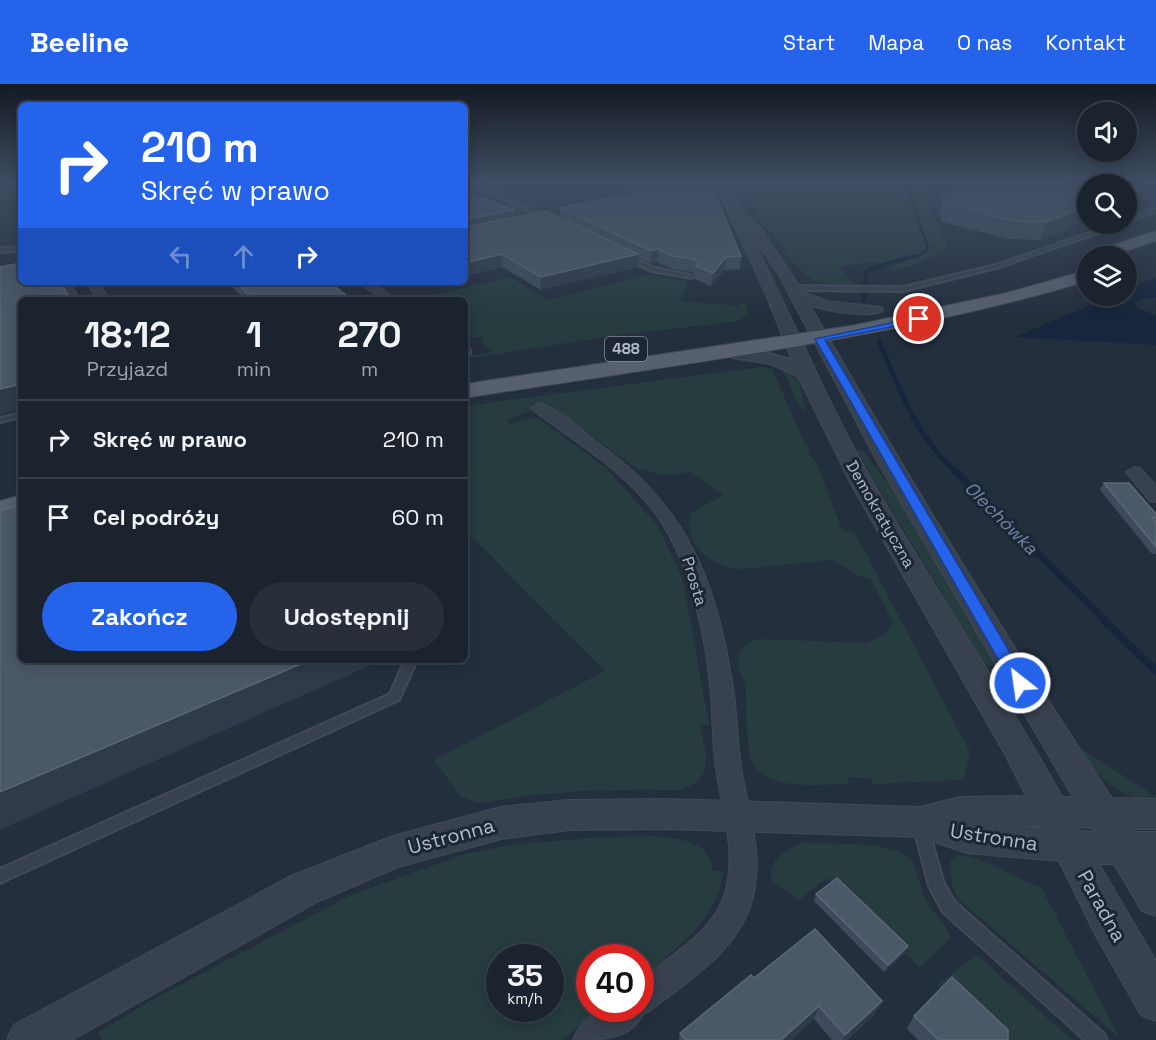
<!DOCTYPE html>
<html lang="pl">
<meta charset="utf-8">
<style>
:root{--surface:#1b232e;--page:#282f3a;--text:#f1f3f6;--muted:#a0a4aa;--line:#39404a;--accent:#2563eb}
body{margin:0;font-family:"Space Grotesk",sans-serif;background:var(--page);color:var(--text);height:100vh;display:flex;flex-direction:column;font-size:22px;white-space:nowrap}
*{box-sizing:border-box;margin:0}
p{font-size:20px;color:var(--muted)}
.icon{flex:none;width:33px;height:33px;fill:none;stroke:currentColor;stroke-width:2;stroke-linecap:round;stroke-linejoin:round}
.map{position:relative;flex:1;overflow:hidden}
.side{position:absolute;left:18px;top:213px;width:450px;height:366px;display:flex;flex-direction:column;background:var(--surface);border-radius:9px;box-shadow:0 3px 15px #0003,0 0 0 2px var(--line)}
.side>*{flex:none}
.top-card{position:absolute;left:18px;top:18px;width:450px;height:183px;border-radius:9px;box-shadow:0 3px 15px #0003,0 0 0 2px var(--line);background:#2563eb;color:#fff;overflow:hidden}
.controls{position:absolute;left:1077px;top:18px;display:grid;gap:12px}
.controls a{display:grid;place-items:center;width:60px;height:60px;border-radius:50%;background:var(--surface);box-shadow:0 3px 15px #0003,0 0 0 2px var(--line);font-size:30px}
.speed{position:absolute;left:486px;top:860px;display:flex;gap:12px;font-size:30px;font-weight:700;text-align:center}
.speed>*{display:grid;place-content:center;width:78px;height:78px;border-radius:50%;background:var(--surface);box-shadow:0 3px 15px #0003,0 0 0 2px var(--line);line-height:1}
.speed small{font-size:15px;font-weight:400}
.speed .limit{border:9px solid #d22;background:#fff;color:#111}
.pin{position:absolute;display:grid;place-items:center;width:51px;height:51px;color:#fff;margin:-26px;border:3px solid #fff;border-radius:50%;box-shadow:0 2px 6px #0007}
.me{position:absolute;width:66px;margin:-33px;rotate:330deg;stroke-linejoin:round;filter:drop-shadow(0 0 4px #0008)}
.turn{display:flex;align-items:center;gap:21px;height:126px;padding:0 24px;font-size:27px}
.turn .icon{width:78px;height:78px;stroke-width:2.5}
.turn b{display:block;font-size:42px;line-height:51px}
.lanes{display:flex;align-items:center;height:57px;padding:0 24px;background:#0003;justify-content:center;gap:30px;direction:ltr}
.lanes .off{opacity:.35}
.eta{display:flex;justify-content:space-evenly;align-items:center;height:102px;text-align:center}
.eta b{font-size:36px;font-weight:600;line-height:42px}
.action{display:flex;gap:12px;margin-top:auto;padding:12px 24px}
.action a{flex:1;height:69px;border-radius:36px;background:var(--accent);color:#fff;font-size:24px;font-weight:600;line-height:69px;text-align:center}
.action a+a{background:var(--page);color:var(--text)}
ul{padding:0;list-style:none}
li{display:flex;align-items:center;gap:18px;height:78px;padding:0 24px;border-top:2px solid var(--line)}
li div{flex:1}
li b{display:block;font-size:22px}
li em{font-style:normal}
header{display:flex;align-items:center;gap:36px;box-sizing:border-box;height:84px;padding:0 30px;background:var(--accent);color:#fff}
header strong{font-size:28px}
nav{display:flex;gap:33px;margin-inline-start:auto;font-size:21px}
.map>svg:first-child{display:block}
</style>
<header>
<strong>Beeline</strong>
<nav><a>Start</a><a>Mapa</a><a>O nas</a><a>Kontakt</a></nav>
</header>
<div class="map">
<svg width="1156" height="956" viewBox="0 0 1156 956">
<rect width="100%" height="100%" fill="#242f3e"/>
<g fill="#263c3f" fill-rule="evenodd">
<path d="M734,99H919L946,159L945,166L919,179L894,187L877,178L839,182L853,201C813,200 808,198 783,166L786,165C766,147 752,122 734,99Z"/>
<path d="M649,190L687,197L681,217L739,222L740,218L745,220L749,228L740,236L732,238L611,252L465,275V273L493,268L480,257L482,253L465,254V216H411L510,193L548,216Z"/>
<path d="M781,282L795,288L798,292L806,328L799,321Z"/>
<path d="M761,283L772,285L806,362L810,365L807,368L817,379L842,446L855,449L970,668L963,696L873,700L870,694L848,693L849,700C818,700 755,710 749,667C746,644 747,620 745,597C732,581 737,560 758,555L867,559L883,552L893,538L870,494L861,493L832,476L742,485C714,484 678,459 692,428L723,411L691,388L663,391L637,385L547,320L506,336L510,340L531,334H538L606,384L658,442L683,496L709,641L700,642C706,671 716,694 680,706L581,707L532,711L480,719L461,713L434,676L605,587L465,446V322Z"/>
<path d="M856,366H862L898,411L995,582H985Z"/>
<path d="M1077,666H1084L1156,713V720C1122,715 1097,692 1077,666Z"/>
<path d="M594,754C625,754 714,741 712,787H723C720,833 674,867 641,894L640,873H590V924H602L562,956H102L99,948L157,913L351,811L468,769L517,760ZM500,873H550V924H500Z"/>
<path d="M803,759C828,760 895,756 911,776C919,787 919,804 925,815C933,830 946,838 950,854L920,883L827,794L799,816L772,797C766,777 787,765 803,759Z"/>
<path d="M958,771C987,772 1013,795 1041,803L1119,953L958,815L952,801L950,778Z"/>
<path d="M977,871L1072,956H995L937,901Z"/>
</g>
<path fill="#17263c" d="M1156,193V213L1139,215L1135,219L1137,224L1156,232V261L1014,253L1113,212H1126L1127,206Z"/>
<g fill="none" stroke-linecap="round" stroke-linejoin="round">
<path stroke="#17263c" stroke-width="3" d="M905,99L928,164L920,171L906,175"/>
<g stroke="#17263c" stroke-width="4.5">
<path d="M864,216L866,190L870,185L911,173"/>
<path d="M879,257L884,269"/>
</g>
<path stroke="#17263c" stroke-width="5" d="M883,267C904,316 916,349 954,387"/>
<path stroke="#17263c" stroke-width="7" d="M953,385L1104,535"/>
<path stroke="#17263c" stroke-width="8" d="M1102,534L1156,587"/>
<g stroke="#414a57" stroke-width="4">
<g id="service">
<path d="M628,99H635L663,112L659,113Z"/>
<path d="M478,102H482L551,134L546,135L478,104Z"/>
<path d="M1156,125V128L1126,138V135Z"/>
<path d="M1117,140H1124L996,184L903,207L794,206L791,204L794,202L903,203L992,182Z"/>
<path d="M21,163V167L0,168V164Z"/>
<path d="M627,171L655,184L695,192L692,194L651,187L625,174V172Z"/>
<path d="M62,198H68L79,216H73Z"/>
<path d="M21,329V333L0,338V334Z"/>
<path d="M405,576H417L399,616L0,799V785L390,610Z"/>
<path d="M920,735L925,736L927,741L944,800L955,818L1104,950L1107,956H1085L943,828L929,802L913,741L915,736Z"/>
</g>
</g>
<g stroke="#414a57" stroke-width="2">
<g id="minor">
<path d="M16,99H21V106L18,105Z"/>
<path d="M86,198H98L110,216H98Z"/>
<path d="M359,198H372L396,216H382Z"/>
<path d="M465,263L471,265V271L465,272Z"/>
<path d="M539,319C557,324 584,348 599,360C686,422 716,495 732,598C737,626 737,655 741,684C749,730 766,776 750,823C734,869 688,897 651,926L643,930C631,956 599,956 573,956C587,923 609,924 640,924V895C668,874 709,850 722,817C740,775 721,725 716,683C712,659 713,634 711,610C706,552 691,482 658,433C627,388 577,359 534,327L531,324Z"/>
<path d="M1134,383L1140,384L1156,402V418L1150,417L1126,388Z"/>
</g>
</g>
<g stroke="#414a57" stroke-width="2">
<path id="tertiary" d="M715,99H726L738,122L763,147L803,208L827,217L881,223L883,226C874,236 823,226 810,221C905,389 1005,553 1112,714L1156,715V745H1132L1134,748H1156V832L1142,827L1114,780H1099L1156,877V937L1141,931L1096,852L1059,777L967,769L920,753L666,745L569,746L501,755L398,783L317,818L72,956H7L14,941L291,792L393,752L501,723L569,716L666,715L920,723L960,713L1026,712L1006,672L851,400L798,292L770,280L732,274L723,269C732,258 779,271 792,276L764,206ZM748,147L778,189L877,377L1073,713H1062C1003,606 935,506 874,400C826,319 793,231 748,147ZM1014,742H1041L1042,744L1016,742ZM1079,743L1092,744L1094,748L1080,747Z"/>
</g>
<g stroke="#414a57" stroke-width="2">
<g id="primary">
<path d="M1156,147V157L1111,172H1087L1090,168Z"/>
<path d="M1088,186V197C884,257 674,280 465,314V300L856,241L1006,209Z"/>
<path d="M21,411V429L0,435V417Z"/>
</g>
</g>
<use href="#service" fill="#38414e" fill-rule="evenodd"/>
<use href="#minor" fill="#38414e" fill-rule="evenodd"/>
<use href="#tertiary" fill="#38414e" fill-rule="evenodd"/>
<use href="#primary" fill="#56606e" fill-rule="evenodd"/>
</g>
<g fill="#3f4b5c">
<path d="M465,107L515,126V133H560V124L741,172L740,185L724,186L711,202L695,195V190L693,188L672,185L657,178L651,179L637,173V183L541,206L502,183L465,192Z"/>
<path d="M943,112L1072,142L1071,144L1040,156L1008,155L940,137L942,130L939,129Z"/>
<path d="M231,198H329L352,216H245L232,203Z"/>
<path d="M1104,399L1156,430V470H1152L1100,406Z"/>
<path d="M816,810L908,862L905,869L884,888L814,817Z"/>
<path d="M754,894L882,917L875,930L847,956H832L814,935L791,956H679L680,949Z"/>
<path d="M914,932L1008,956H918L907,945Z"/>
</g>
<g fill="#2f3b4b">
<path d="M1140,105L1133,121L1126,124V109Z"/>
<path d="M1088,121V137L1072,142L1071,144L1040,156L1046,138L1074,126Z"/>
<path d="M515,126V137L465,147V135Z"/>
<path d="M658,165L657,178L651,179V167Z"/>
<path d="M502,170V183L465,192V179Z"/>
<path d="M638,170L637,183L541,206V193Z"/>
<path d="M726,173L724,186L711,202L713,189Z"/>
<path d="M21,300V325L0,331V305Z"/>
<path d="M310,576H379L380,577L0,746V708Z"/>
<path d="M908,862L905,869L884,888L888,881Z"/>
<path d="M882,917L875,930L847,956H842L845,951Z"/>
<path d="M819,922L814,935L791,956H781Z"/>
</g>
<g fill="#4b5868" stroke="#5c6777" stroke-width="1.5">
<path d="M988,99H1116L1121,100H1088V121L1074,126H1078L1046,138L1013,137L945,119L957,116L943,112Z"/>
<path d="M1126,102L1140,105L1126,109Z"/>
<path d="M651,106H713L741,172L726,173L713,189L696,182L698,179L694,175L673,172L658,165L651,167L560,124Z"/>
<path d="M465,107L515,126L465,135Z"/>
<path d="M546,127L638,170L541,193L502,170L465,179V143Z"/>
<path d="M21,179V198H60L71,216H21V300L0,305V183Z"/>
<path d="M236,198H329L352,216H254Z"/>
<path d="M1104,399H1129L1156,430V434L1152,433L1156,438V463Z"/>
<path d="M21,421V576H310L0,708V427Z"/>
<path d="M837,794L908,862L888,881L816,810Z"/>
<path d="M815,845L882,917L845,951L819,922L781,956H686L680,949L751,891L754,894Z"/>
<path d="M952,893L1008,946V956H939L914,932Z"/>
</g>
<linearGradient id="sky" x2="0" y2="1"><stop stop-color="#141a22"/><stop offset="0.42" stop-color="#3f4d63"/><stop offset="1" stop-color="#3f4d63" stop-opacity="0"/></linearGradient>
<rect width="1156" height="233" fill="url(#sky)"/>
<path fill="#2563eb" stroke="#184099" stroke-width="1.5" d="M919,233L922,237L825,256L1028,599L1020,605L1014,603L815,255Z"/>
<g text-anchor="middle" stroke-width="6" stroke-linejoin="round" paint-order="stroke">
<rect fill="#1d2633" stroke="#878f9c" stroke-width="1.5" x="605" y="253" width="42" height="24" rx="4.5"/>
<g font-size="15" font-weight="bold" fill="#b4bcc9">
<text x="626" y="270">488</text>
</g>
<g font-size="16" fill="#b4bcc9" stroke="#1d2633">
<text transform="translate(881 430) rotate(60)" y="6">Demokratyczna</text>
<text transform="translate(695 497) rotate(73)" y="6">Prosta</text>
</g>
<g font-size="18" font-style="italic" fill="#6d86a8" stroke="#1d2633">
<text transform="translate(1001 434) rotate(45)" y="6">Olechówka</text>
</g>
<g font-size="20" fill="#b4bcc9" stroke="#1d2633">
<text transform="translate(451 752) rotate(-15)" y="7">Ustronna</text>
<text transform="translate(994 753) rotate(9)" y="7">Ustronna</text>
<text transform="translate(1102 822) rotate(61)" y="7">Paradna</text>
</g>
</g>
</svg>
<div class="controls">
<a><svg class="icon" aria-label="sound" viewBox="0 0 24 24"><path d="M4 9h4l5-4v14l-5-4H4zM17 9q2 3 0 6"/></svg></a>
<a><svg class="icon" aria-label="search" viewBox="0 0 24 24"><circle cx="10" cy="10" r="6"/><path d="M15 15l6 6"/></svg></a>
<a><svg class="icon" aria-label="layers" viewBox="0 0 24 24"><path d="M12 4l9 5-9 5-9-5zM3 14l9 5 9-5"/></svg></a>
</div>
<div class="speed"><div>35<small>km/h</small></div><div class="limit">40</div></div>
<div class="pin" style="left:919px;top:235px;background:#d93025"><svg class="icon" aria-label="arrive" viewBox="0 0 24 24"><path d="M6 21V4h12l-3 4 3 4H6"/></svg></div>
<svg class="me" style="left:1020px;top:599px" viewBox="-20 -20 40 40"><circle r="17" fill="#2563eb" stroke="#fff" stroke-width="3"/><path d="M0-11L8 9 0 5-8 9z" fill="#fff"/></svg>
<div class="top-card">
<div class="turn"><svg class="icon" aria-label="right" viewBox="0 0 24 24"><path d="M7 20v-9h11M14 6l5 5-5 5"/></svg><div><b>210 m</b>Skręć w prawo</div></div>
<div class="lanes"><svg class="icon off" aria-label="left" viewBox="0 0 24 24"><path d="M17 20v-9H6M10 6l-5 5 5 5"/></svg><svg class="icon off" aria-label="ahead" viewBox="0 0 24 24"><path d="M12 20V5M6 11l6-6 6 6"/></svg><svg class="icon" aria-label="right" viewBox="0 0 24 24"><path d="M7 20v-9h11M14 6l5 5-5 5"/></svg></div>
</div>
<section class="side">
<div class="eta">
<div><b>18:12</b><p>Przyjazd</p></div>
<div><b>1</b><p>min</p></div>
<div><b>270</b><p>m</p></div>
</div>
<ul>
<li><svg class="icon" aria-label="right" viewBox="0 0 24 24"><path d="M7 20v-9h11M14 6l5 5-5 5"/></svg><div><b>Skręć w prawo</b></div><em>210 m</em></li>
<li><svg class="icon" aria-label="arrive" viewBox="0 0 24 24"><path d="M6 21V4h12l-3 4 3 4H6"/></svg><div><b>Cel podróży</b></div><em>60 m</em></li>
</ul>
<div class="action"><a>Zakończ</a><a>Udostępnij</a></div>
</section>
</div>
